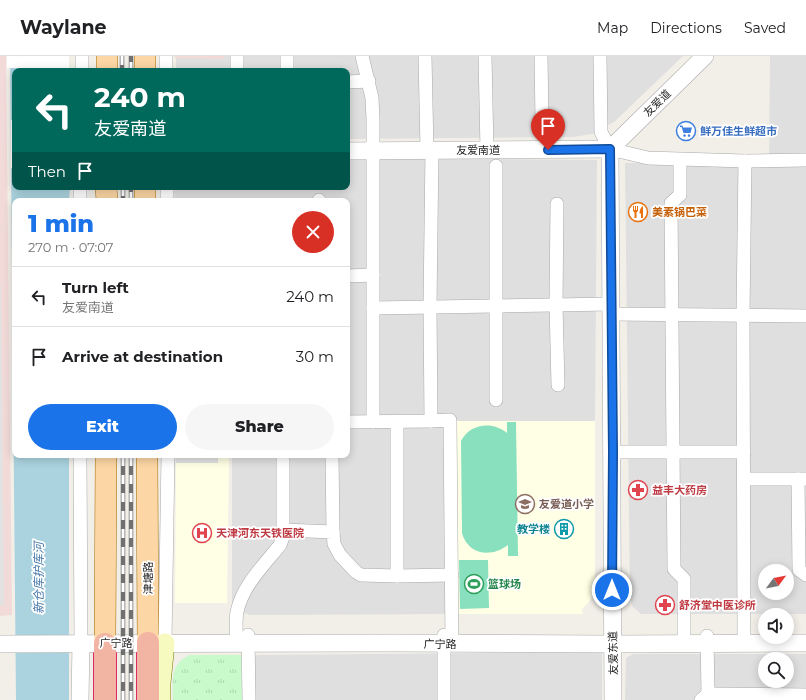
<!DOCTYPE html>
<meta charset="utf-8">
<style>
:root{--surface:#fff;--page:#f6f6f6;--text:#202124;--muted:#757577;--line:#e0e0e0;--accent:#1a73e8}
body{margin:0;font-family:Montserrat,"Noto Sans SC",sans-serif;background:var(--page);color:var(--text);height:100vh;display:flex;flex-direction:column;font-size:15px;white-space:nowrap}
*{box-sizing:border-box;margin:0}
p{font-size:13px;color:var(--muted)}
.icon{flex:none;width:22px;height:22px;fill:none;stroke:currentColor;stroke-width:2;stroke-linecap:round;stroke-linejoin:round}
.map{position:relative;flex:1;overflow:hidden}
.details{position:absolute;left:12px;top:142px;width:338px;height:260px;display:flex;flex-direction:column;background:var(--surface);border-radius:8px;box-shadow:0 2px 10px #0003}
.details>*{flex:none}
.top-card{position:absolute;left:12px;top:12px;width:338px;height:122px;border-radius:8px;box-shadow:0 2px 10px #0003;background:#00695c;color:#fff;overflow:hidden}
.needle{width:26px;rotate:58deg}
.tools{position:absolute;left:758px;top:508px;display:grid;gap:8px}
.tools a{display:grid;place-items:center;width:36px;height:36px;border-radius:50%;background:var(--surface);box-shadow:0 2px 10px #0003;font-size:20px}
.pin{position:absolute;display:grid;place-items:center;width:34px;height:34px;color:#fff;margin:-41px -17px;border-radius:50% 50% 50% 0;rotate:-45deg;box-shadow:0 0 4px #0007}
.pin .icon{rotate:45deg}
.me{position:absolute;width:44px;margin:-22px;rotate:0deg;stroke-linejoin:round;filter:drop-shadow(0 0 3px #0008)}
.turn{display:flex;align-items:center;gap:14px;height:84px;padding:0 16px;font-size:18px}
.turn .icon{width:52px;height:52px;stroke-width:2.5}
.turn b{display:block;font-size:28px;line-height:34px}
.then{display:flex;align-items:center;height:38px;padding:0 16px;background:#0003;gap:8px;font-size:15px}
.round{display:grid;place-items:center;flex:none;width:42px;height:42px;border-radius:21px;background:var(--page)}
.head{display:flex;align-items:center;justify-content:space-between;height:68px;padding:0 16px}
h1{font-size:24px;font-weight:800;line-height:30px;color:var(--accent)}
.button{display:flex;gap:8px;margin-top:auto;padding:8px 16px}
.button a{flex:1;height:46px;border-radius:24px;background:var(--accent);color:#fff;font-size:16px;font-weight:800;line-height:46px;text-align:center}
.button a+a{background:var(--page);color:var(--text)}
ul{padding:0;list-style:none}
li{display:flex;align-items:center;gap:12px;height:60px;padding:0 16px;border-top:1px solid var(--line)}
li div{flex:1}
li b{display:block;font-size:15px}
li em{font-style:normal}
header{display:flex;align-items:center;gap:24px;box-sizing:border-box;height:56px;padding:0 20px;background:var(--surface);border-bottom:1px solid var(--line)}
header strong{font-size:19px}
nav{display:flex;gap:22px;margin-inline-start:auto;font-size:14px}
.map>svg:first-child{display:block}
</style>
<header>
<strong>Waylane</strong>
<nav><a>Map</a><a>Directions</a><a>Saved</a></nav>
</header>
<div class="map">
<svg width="806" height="644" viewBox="0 0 806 644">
<defs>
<pattern id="park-tufts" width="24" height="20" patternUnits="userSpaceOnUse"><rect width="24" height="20" fill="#c8facc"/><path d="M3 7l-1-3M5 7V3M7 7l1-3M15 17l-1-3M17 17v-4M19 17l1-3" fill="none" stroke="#acd6af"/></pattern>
</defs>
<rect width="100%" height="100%" fill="#f2efe9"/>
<g fill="#e0dfdf" fill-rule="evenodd">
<path d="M176,0H683L614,66L592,78L573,81L347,83V15H176Z"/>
<path d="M770,0H806V558H641L633,551L631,546L630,540L625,107L769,108ZM765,515H787V537H765Z"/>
<path d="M347,102L597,104L595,365L455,366L457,558L250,559L240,556L232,547V399H347V145H175L174,131H347Z"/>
<path d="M602,596V644H253L254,600L258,599Z"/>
<path d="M633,598H806V644H625L626,602ZM765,603H787V625H765Z"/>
</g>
<g fill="#f2dad9">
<path d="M0,0H6L12,559L0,560Z"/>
<path d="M175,0H224V3L175,2Z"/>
</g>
<g fill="#ffffe5">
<path d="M455,365H595V530L590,545L582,553L583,558H457Z"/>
<path d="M176,399H229L227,547H175Z"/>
</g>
<path fill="url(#park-tufts)" d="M190,599H241L242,644H173C173,625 169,608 190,599Z"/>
<g fill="#88e0be">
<path d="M507,366H516L518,500H508V489C491,502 468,499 462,477L461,385C470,367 493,365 507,377Z"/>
<path d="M459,504H488L489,552L460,553Z"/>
</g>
<g fill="#e2e2e2">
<path d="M0,230H1L4,549H0Z"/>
<rect x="176" y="399" width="42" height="8"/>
</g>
<path fill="#aad3df" d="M10,0H69V15H15V131H70L69,145H15V399H69V644H16Z"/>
<g fill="#fff">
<rect x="7" y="0" width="62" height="12"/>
<path d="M11,64L15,65V112H11Z"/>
</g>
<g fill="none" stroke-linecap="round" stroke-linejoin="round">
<g stroke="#a9a9a9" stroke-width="14">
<g id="minor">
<path d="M166,0V15"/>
<path d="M287,0V15"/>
<path d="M362,0L372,42L373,63V366"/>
<path d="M425,0L427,94"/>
<path d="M485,0L487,94"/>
<path d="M541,0L542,65"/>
<path d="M600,0L601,76L610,93L648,102L745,105L806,104"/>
<path d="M82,15V0"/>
<path d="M237,15V0"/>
<path d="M347,26L369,25"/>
<path d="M680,104V139L671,147L674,513L684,523V588"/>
<path d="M496,110V344"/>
<path d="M167,131V145"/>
<path d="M319,144V145"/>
<path d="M80,145V131"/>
<path d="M557,148L556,249L558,329"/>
<path d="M347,220L373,219"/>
<path d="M373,252L611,248"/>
<path d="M611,258L806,260"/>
<path d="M431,365L450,364L452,588"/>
<path d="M347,366L431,365L430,251L432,95"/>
<path d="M397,366V520"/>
<path d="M613,396H744"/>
<path d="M80,399L81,587"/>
<path d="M332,399L333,476"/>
<path d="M744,423H806"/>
<path d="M798,423L799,514L806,519"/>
<path d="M284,474L333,476L334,488L340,499L356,516L361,519L397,520L452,519"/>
<path d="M248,579L249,644"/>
<path d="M707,580L708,638"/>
<path d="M165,587L168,399"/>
<path d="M744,587L743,259L745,105"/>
<path d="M236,588C237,578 235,566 237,556C242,530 264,509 280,489L283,481V399"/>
<path d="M444,644V579"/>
<path d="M701,644L708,638L806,639"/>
</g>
</g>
<g stroke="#a9a9a9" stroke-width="18">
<g id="tertiary">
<path d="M610,93L613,644"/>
<path d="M610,93L705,0"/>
<path d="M347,95L610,93"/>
<path d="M0,588L396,587L612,588L806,587"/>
<path d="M80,644L81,587"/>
</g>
</g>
<g stroke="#707d05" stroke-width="20">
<path id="secondary" d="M161,644V627L165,587"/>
</g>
<g stroke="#a06b00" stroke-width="22">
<g id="primary">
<path d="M145,0V15"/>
<path d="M107,15V0"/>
<path d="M106,131L107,145"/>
<path d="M145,145V131"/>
<path d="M147,399L148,587"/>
<path d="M105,588L106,399"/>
</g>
</g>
<g stroke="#dc2a67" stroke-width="24">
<g id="trunk">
<path d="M105,588V644"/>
<path d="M148,644V587"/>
</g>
</g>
<use href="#minor" stroke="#fff" stroke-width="13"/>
<use href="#tertiary" stroke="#fff" stroke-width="17"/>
<use href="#secondary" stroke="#f7fabf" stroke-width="19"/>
<use href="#primary" stroke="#fcd6a4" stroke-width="21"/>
<use href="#trunk" stroke="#f2b4a3" stroke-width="22"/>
<g stroke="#707070" stroke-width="4.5">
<g id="rail">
<path d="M122,0V15"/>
<path d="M131,15V0"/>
<path d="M123,131V145"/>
<path d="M131,145V131"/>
<path d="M123,644V399"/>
<path d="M131,644V399"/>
</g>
</g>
<use href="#rail" stroke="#fff" stroke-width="3" stroke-dasharray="9" stroke-linecap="butt"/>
</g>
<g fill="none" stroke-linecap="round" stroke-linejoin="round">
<g stroke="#114b97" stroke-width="10">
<path id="route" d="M548,94L610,93L613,396L612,534"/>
</g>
<use href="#route" stroke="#1a73e8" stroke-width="7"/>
</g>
<defs>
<g id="supermarket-ring" transform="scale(1)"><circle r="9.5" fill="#fff" stroke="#3f7fe0" stroke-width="1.5"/><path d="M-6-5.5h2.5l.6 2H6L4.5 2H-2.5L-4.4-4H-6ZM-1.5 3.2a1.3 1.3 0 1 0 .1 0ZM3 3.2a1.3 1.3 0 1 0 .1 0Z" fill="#3f7fe0"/></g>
<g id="restaurant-ring" transform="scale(1)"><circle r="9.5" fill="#fff" stroke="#e8710a" stroke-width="1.5"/><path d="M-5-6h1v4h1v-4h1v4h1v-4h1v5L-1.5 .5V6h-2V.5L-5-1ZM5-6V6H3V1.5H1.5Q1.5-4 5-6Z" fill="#e8710a"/></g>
<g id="pharmacy-ring" transform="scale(1)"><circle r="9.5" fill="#fff" stroke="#e0444e" stroke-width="1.5"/><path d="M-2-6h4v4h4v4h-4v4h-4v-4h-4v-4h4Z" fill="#e0444e"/></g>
<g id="school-ring" transform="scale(1)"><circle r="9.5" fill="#fff" stroke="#8d6e63" stroke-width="1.5"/><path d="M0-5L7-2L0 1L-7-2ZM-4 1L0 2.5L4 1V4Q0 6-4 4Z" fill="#8d6e63"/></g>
<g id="building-ring" transform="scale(1)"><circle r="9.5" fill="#fff" stroke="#0f9aa8" stroke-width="1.5"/><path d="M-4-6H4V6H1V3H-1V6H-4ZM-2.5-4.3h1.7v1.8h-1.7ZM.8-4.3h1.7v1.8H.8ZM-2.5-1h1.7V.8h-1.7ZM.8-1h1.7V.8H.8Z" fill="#0f9aa8"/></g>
<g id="hospital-ring" transform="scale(1)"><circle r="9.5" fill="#fff" stroke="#e0444e" stroke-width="1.5"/><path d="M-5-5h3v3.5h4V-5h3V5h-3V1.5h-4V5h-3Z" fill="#e0444e"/></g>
<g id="stadium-ring" transform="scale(1)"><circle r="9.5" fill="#fff" stroke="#2e9e5b" stroke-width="1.5"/><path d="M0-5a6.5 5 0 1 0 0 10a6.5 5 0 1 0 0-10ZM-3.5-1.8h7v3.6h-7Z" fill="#2e9e5b"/></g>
</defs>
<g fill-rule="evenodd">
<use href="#supermarket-ring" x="686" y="75"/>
<use href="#restaurant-ring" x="638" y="156"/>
<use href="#pharmacy-ring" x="638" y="434"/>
<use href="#school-ring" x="525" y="448"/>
<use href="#building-ring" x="564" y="473"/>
<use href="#hospital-ring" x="202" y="477"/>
<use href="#stadium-ring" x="474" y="528"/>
<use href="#pharmacy-ring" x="665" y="549"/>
</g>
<g text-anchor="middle" stroke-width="3.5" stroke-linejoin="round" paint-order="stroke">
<g font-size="11" fill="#222" stroke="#fff">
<text transform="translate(657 47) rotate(-44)" y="4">友爱道</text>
<text x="478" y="98">友爱南道</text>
<text transform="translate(148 522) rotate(-90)" y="4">津塘路</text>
<text x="116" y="591">广宁路</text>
<text transform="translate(440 588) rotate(1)" y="4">广宁路</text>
<text transform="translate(613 597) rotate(-91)" y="4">友爱东道</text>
</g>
<g font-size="11" font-weight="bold" fill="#366cbe" stroke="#fff" text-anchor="start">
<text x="700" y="79">鲜万佳生鲜超市</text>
</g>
<g font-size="11" font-weight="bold" fill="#c56008" stroke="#fff" text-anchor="start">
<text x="652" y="160">美素锅巴菜</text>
</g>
<g font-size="11" font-weight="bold" fill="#be3a42" stroke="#fff" text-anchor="start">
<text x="652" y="438">益丰大药房</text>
<text x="216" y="481">天津河东天铁医院</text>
<text x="679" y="553">舒济堂中医诊所</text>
</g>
<g font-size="11" font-weight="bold" fill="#785e54" stroke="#fff" text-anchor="start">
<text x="539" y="452">友爱道小学</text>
</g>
<g font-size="11" font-weight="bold" fill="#0d838f" stroke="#fff" text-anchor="end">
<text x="550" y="477">教学楼</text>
</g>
<g font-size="11" font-weight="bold" fill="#27864d" stroke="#fff" text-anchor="start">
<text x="488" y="532">篮球场</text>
</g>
<g font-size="12" font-style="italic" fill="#4a7aab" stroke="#fff">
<text transform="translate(39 522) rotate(-90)" y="4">新仓库护库河</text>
</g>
</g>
</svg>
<div class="tools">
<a><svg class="needle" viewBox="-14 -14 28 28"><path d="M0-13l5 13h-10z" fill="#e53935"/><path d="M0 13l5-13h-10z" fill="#757577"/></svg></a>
<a><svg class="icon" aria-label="sound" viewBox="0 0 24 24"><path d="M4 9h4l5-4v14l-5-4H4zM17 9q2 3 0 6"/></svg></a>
<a><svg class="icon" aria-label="search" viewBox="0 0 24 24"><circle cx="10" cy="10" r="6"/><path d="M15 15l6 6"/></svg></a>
</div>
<div class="pin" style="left:548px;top:94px;background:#d93025"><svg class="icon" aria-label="arrive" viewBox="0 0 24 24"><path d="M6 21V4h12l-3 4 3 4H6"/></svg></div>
<svg class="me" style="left:612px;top:534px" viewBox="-20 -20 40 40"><circle r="17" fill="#1a73e8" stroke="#fff" stroke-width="3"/><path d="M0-11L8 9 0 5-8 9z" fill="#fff"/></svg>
<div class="top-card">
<div class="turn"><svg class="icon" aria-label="left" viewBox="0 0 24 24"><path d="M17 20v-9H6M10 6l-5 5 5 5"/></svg><div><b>240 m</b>友爱南道</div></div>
<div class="then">Then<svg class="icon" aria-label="arrive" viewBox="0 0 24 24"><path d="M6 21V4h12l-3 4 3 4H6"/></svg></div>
</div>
<section class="details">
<div class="head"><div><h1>1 min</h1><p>270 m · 07:07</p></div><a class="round" style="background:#d93025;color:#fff"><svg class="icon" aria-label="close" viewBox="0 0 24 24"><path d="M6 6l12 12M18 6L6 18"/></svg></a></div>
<ul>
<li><svg class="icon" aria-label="left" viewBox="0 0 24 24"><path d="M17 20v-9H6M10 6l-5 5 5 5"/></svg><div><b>Turn left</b><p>友爱南道</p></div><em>240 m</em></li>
<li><svg class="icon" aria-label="arrive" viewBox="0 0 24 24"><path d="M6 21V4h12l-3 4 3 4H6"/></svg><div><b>Arrive at destination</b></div><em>30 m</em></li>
</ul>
<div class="button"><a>Exit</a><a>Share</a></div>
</section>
</div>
